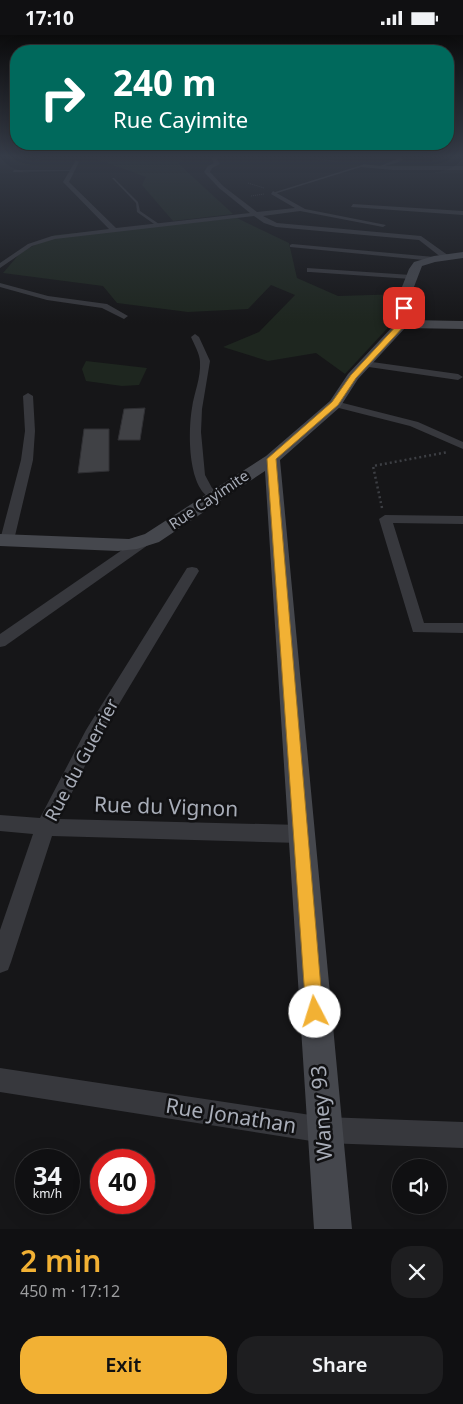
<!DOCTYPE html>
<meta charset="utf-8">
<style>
:root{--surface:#101012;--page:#1e1e20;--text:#f1f3f6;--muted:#9c9d9f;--line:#303032;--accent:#f2b134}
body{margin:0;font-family:"Noto Sans",sans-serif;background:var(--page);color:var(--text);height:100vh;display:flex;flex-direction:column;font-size:19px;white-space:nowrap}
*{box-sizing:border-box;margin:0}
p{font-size:16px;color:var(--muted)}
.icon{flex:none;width:28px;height:28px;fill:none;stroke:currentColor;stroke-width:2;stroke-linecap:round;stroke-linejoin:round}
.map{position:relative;height:1194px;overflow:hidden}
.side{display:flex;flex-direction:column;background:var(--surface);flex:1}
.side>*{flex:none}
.guide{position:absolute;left:10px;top:10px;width:444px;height:105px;border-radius:20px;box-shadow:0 5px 20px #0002,0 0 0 1px var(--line);background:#00695c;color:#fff;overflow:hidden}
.controls{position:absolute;left:392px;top:1124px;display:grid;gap:10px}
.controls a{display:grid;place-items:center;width:55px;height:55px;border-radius:50%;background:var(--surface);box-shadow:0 5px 20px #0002,0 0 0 1px var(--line);font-size:25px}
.speed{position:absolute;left:15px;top:1114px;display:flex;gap:10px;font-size:25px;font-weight:700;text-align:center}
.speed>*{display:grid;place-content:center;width:65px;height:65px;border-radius:50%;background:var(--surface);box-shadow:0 5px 20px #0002,0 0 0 1px var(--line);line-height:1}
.speed small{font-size:12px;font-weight:400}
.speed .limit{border:8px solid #d22;background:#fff;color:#111}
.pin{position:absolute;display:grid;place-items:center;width:42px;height:42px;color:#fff;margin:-21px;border-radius:10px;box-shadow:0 2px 8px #0006}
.me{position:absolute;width:55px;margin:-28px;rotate:355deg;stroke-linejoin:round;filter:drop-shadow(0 0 4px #0008)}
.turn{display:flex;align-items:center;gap:18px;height:105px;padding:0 20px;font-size:22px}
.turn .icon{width:65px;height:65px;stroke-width:2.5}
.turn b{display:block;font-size:35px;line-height:42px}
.round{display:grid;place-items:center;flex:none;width:52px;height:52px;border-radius:20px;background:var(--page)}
.head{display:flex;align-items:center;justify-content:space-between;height:85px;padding:0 20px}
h1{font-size:30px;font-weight:600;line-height:38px;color:var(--accent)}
.primary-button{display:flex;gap:10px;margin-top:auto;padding:10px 20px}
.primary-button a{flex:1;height:58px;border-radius:20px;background:var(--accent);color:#111;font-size:20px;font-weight:600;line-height:58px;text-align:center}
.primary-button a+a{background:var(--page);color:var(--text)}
.status{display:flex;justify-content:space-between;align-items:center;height:35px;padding:0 25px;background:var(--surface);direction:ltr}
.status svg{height:14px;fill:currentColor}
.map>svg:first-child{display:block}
</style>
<div class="status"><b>17:10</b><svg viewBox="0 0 49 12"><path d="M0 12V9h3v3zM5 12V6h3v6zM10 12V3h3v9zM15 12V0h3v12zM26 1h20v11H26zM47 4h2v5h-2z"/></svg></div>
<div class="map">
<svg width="463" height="1194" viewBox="0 0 463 1194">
<rect width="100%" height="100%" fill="#161618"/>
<g fill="#1e261f">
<path d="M88,121H185L179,129L233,179L173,186L142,150L146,142Z"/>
<path d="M237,183L289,208L297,243L338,261L403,259L395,285L345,339L316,318L268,326L223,312L259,297L295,260L271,250L248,274L188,277L117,268L103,251L3,238L21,217L55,200Z"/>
<path d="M86,326L147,333L139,350L122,351L86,346L82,334Z"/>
</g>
<g fill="#404145" stroke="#303034">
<path d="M145,373L140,405H118L124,374Z"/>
<path d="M84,394H109V436L78,438Z"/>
</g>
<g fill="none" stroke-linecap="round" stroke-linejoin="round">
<g stroke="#3d3f44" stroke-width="1" stroke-dasharray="1 1" stroke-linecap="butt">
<path d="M302,121L338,127"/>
<path d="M36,125L52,121"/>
<path d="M248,148L264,153"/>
<path d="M251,161L264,159"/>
</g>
<path stroke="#3d3f44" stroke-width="2.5" stroke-dasharray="2 3" stroke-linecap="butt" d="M382,473L373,431L448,417"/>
<g fill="#37383d" fill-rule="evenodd">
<path d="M362,130L364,131L274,159L272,158Z"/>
<path d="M14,135H72L73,136L13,137Z"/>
<path d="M112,143H114L138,167L140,176L159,189V191H157L137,177L136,168Z"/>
</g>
<g fill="#37383d" fill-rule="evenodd">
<path d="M215,121H221L217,124L220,129L212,133L210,137L223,151L257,177L295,173L271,159L273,156L305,174L386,190L383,192L300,176L263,181L277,188L421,201L449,221L442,223L419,205L276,192L264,188L254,181L55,204L32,211L0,233V228L28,209L52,201L109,194L63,147L76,125L79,127L69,147L116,193L250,178L219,153L204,137L208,131L214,128L211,123Z"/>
<path d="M368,121H400L403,124L399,127L385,131H463V135H393L361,132L363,129L380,131L397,124Z"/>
<path d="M353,169L463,176V180L351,172Z"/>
<path d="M292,209L434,222L438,224L434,226L290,212V210Z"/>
<path d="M307,233L411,240L415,242L411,244L310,237H307Z"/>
<path d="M0,248L48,261L107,269L128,281L124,284L102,273L47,265L0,252Z"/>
<path d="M195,299L199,302L210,326L202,374L201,397L205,440L212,453L221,461L215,465C187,458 188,396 192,373C194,358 201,343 200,327C200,319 194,309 191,302Z"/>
<path d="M365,326L458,339L463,342L458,345L362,331L360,329Z"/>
<path d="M28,358L33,361L35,396L33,425L14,505L7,509L0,505L21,425L25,396L23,361Z"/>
<path d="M335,366L418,387L463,407V414L410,391L331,371L330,369Z"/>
<path d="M385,480L463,481V489L393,488L424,588H463V598L413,597L379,484Z"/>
<path d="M143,503L150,507L148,510L5,611L0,612V599L138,504Z"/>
<path d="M192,532L197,533L199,536L98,704L59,784L300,790L307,793L310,799L307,805L300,808L52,801L11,927L8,935L0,938V895L33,799L0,796V780L40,783L86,695L187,533Z"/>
<path d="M0,1033L324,1082L463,1087V1113L324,1108L0,1057Z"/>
</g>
<path fill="#45474d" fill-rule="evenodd" d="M463,217V223L435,227L422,231L412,257L408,285L463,286V294L405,293L358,344L340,372L280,425L352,1194H314L265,436L159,507L137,514L118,516L0,511V499L129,504L145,499L266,421L330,366L348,339L396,288L400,257L409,234L414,227L434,221Z"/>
</g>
<linearGradient id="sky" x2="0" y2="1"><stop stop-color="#0c0c0d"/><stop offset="0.42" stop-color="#363c48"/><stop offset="1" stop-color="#363c48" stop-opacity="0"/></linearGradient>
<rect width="463" height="288" fill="url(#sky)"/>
<path fill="#f2b134" stroke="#9d7322" d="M404,271L407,273L405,290L356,343L338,370L276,424L323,977L321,983L315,985L309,983L306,977L267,424L332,367L351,340L399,288L401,273Z"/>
<g text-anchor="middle" stroke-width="5" stroke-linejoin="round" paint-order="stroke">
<g font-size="15" fill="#a8adb8" stroke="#111113">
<text transform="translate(209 465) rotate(-34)" y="5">Rue Cayimite</text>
</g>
<g font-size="18" fill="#a8adb8" stroke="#111113">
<text transform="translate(82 725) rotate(-62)" y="6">Rue du Guerrier</text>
</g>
<g font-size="21" fill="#a8adb8" stroke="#111113">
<text transform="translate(166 772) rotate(2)" y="7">Rue du Vignon</text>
<text transform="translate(322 1078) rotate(-94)" y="7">Waney 93</text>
<text transform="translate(231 1081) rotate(9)" y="7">Rue Jonathan</text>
</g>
</g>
</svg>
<div class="controls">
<a><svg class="icon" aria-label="sound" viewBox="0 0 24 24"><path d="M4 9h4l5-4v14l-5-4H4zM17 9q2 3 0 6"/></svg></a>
</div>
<div class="speed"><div>34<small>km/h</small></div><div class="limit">40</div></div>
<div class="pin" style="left:404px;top:273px;background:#d93025"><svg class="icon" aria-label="arrive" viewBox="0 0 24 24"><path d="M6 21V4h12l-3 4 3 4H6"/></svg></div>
<svg class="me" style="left:315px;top:977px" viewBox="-20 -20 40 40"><circle r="19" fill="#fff"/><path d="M0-13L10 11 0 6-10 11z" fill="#f2b134"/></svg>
<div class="guide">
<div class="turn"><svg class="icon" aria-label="right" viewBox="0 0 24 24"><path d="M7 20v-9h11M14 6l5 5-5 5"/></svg><div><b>240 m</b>Rue Cayimite</div></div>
</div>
</div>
<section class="side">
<div class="head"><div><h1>2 min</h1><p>450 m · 17:12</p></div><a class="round"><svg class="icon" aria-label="close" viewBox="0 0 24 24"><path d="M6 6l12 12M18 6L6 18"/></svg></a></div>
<div class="primary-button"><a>Exit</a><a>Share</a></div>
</section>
